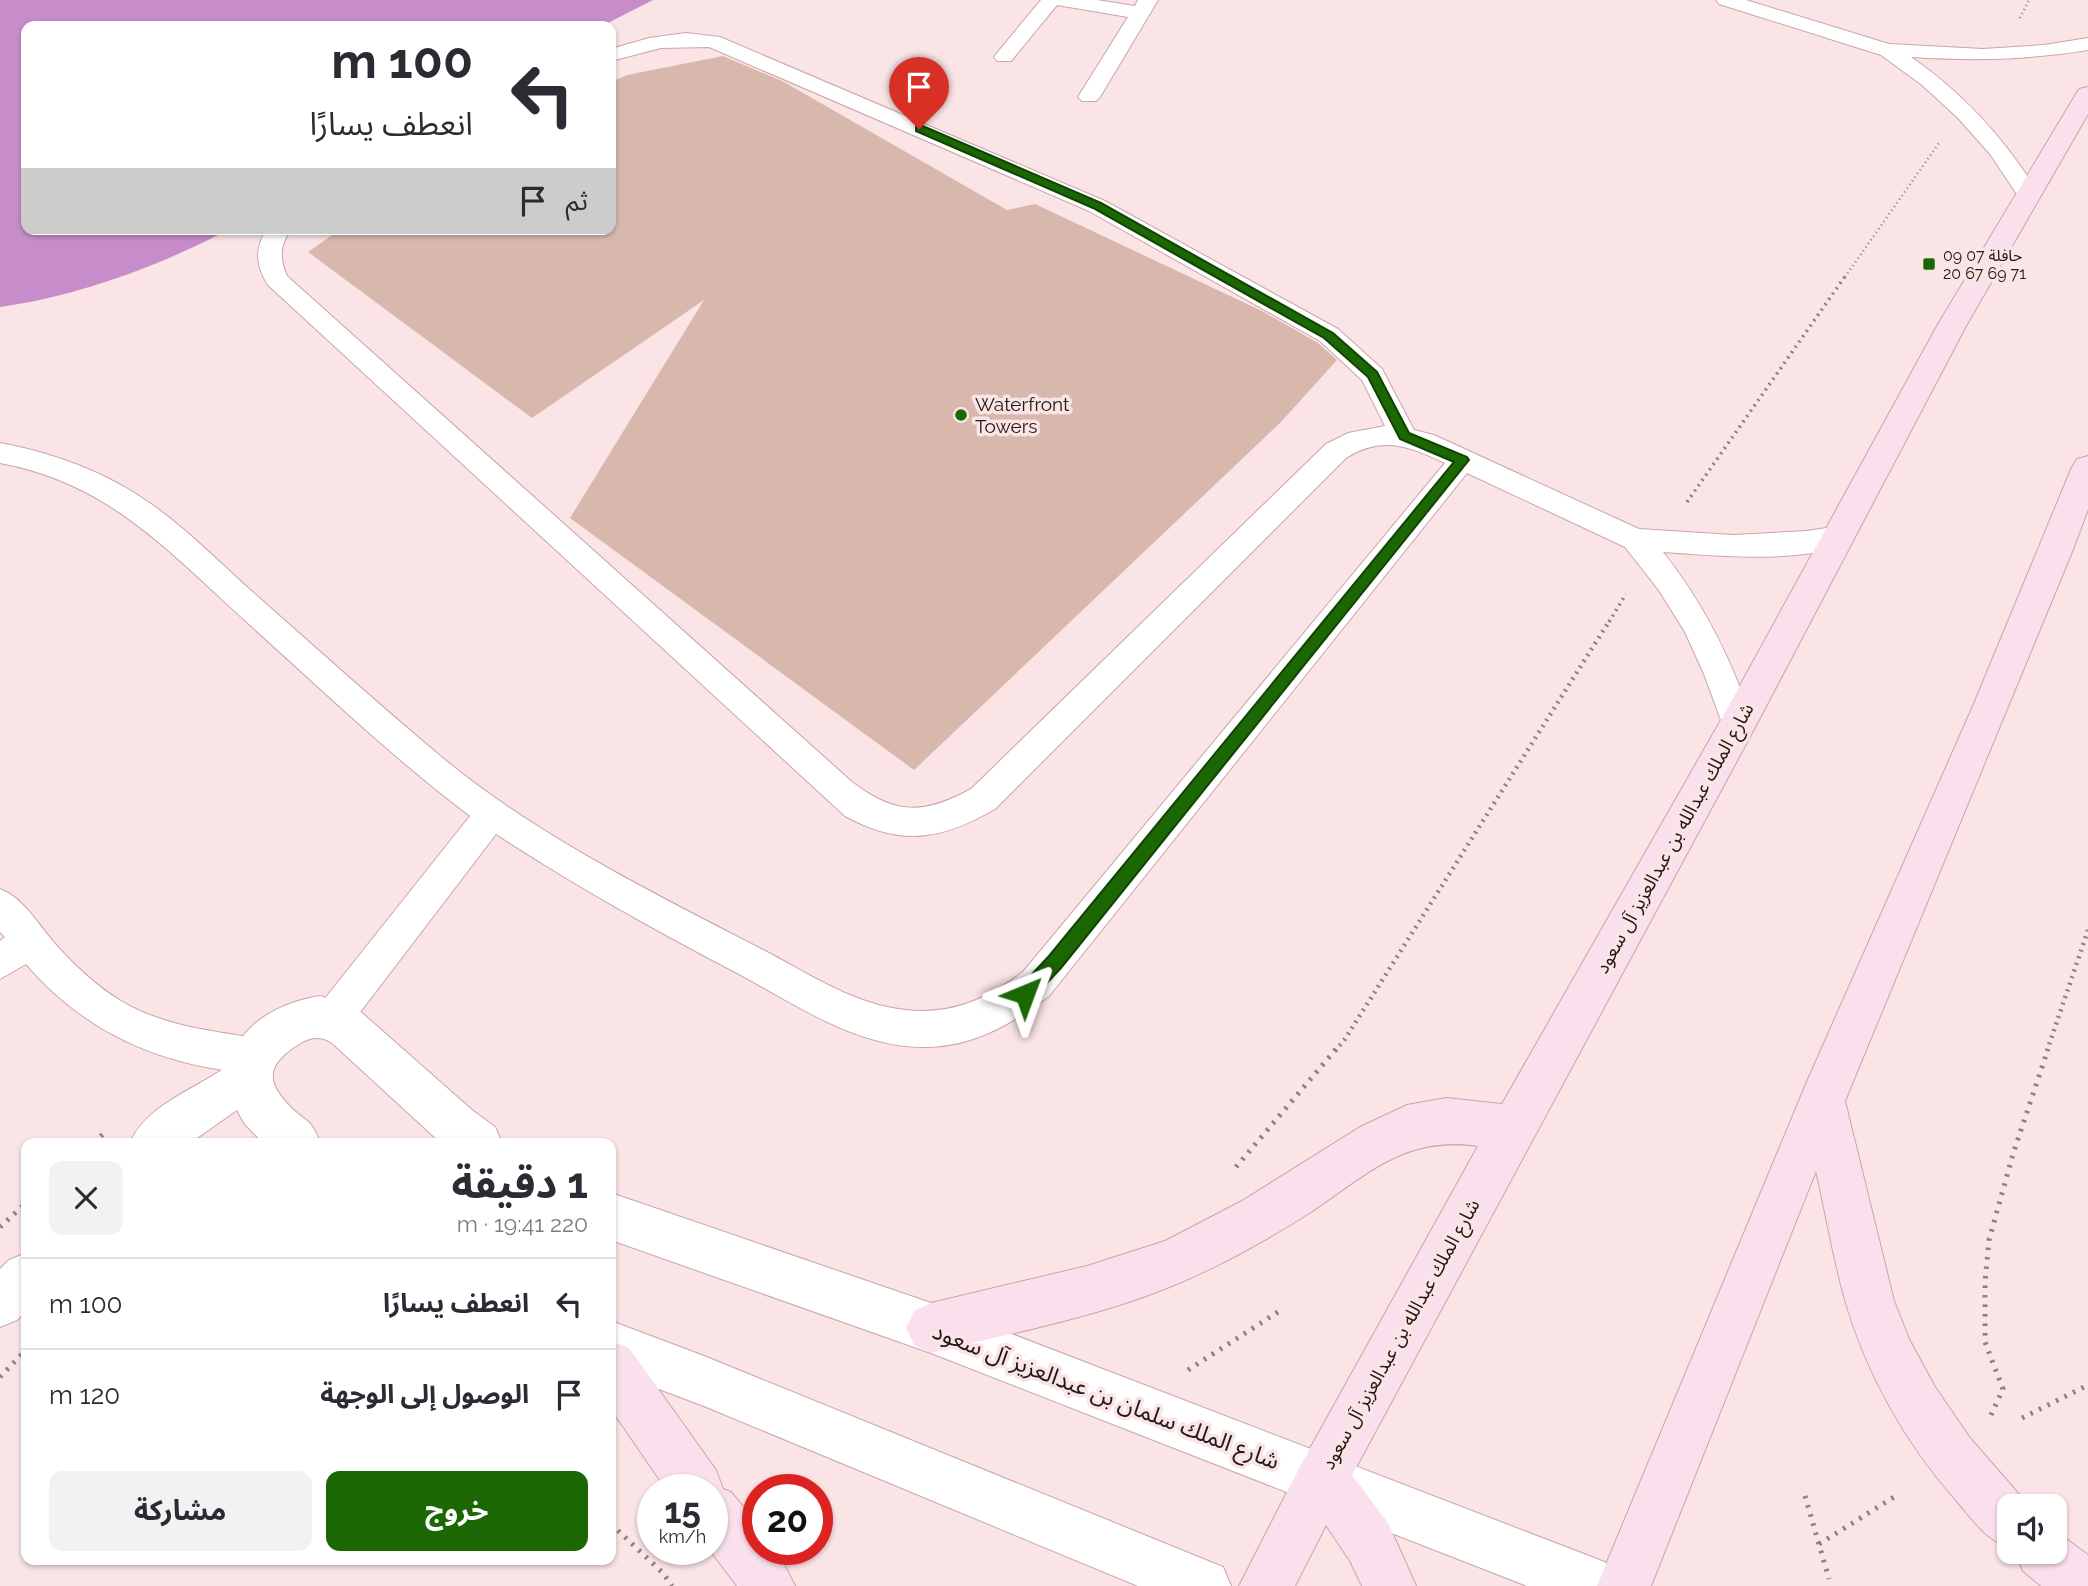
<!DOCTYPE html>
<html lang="ar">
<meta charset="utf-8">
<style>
:root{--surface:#fff;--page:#f2f2f3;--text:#2b2b33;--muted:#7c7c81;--line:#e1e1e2;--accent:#1a6704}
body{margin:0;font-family:Raleway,"Noto Sans Arabic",sans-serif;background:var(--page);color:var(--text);direction:rtl;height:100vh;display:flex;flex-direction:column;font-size:26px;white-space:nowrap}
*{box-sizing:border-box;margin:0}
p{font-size:23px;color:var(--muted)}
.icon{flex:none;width:38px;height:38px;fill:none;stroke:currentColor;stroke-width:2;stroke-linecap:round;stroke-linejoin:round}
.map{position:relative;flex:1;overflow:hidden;direction:ltr}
.details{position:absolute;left:21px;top:1138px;width:595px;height:427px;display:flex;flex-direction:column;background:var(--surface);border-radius:14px;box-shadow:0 2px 5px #0004;direction:rtl}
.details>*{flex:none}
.hud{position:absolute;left:21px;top:21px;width:595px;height:214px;border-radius:14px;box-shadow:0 2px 5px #0004;direction:rtl;background:#fff;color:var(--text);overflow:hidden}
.tools{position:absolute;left:1997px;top:1494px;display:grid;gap:14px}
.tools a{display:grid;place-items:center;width:70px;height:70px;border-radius:14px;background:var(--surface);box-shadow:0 2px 5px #0004;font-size:35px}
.speed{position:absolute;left:637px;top:1474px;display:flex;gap:14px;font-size:35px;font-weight:700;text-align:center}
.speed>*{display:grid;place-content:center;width:91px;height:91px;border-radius:50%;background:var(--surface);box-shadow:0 2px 5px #0004;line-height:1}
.speed small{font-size:18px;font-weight:400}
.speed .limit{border:10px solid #d22;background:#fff;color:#111}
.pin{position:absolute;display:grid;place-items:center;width:60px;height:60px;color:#fff;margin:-72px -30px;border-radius:50% 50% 50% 0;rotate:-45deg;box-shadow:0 0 7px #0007}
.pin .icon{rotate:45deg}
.me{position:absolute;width:77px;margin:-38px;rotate:44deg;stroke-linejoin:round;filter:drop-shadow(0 0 5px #0008)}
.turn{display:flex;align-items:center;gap:24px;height:147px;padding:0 28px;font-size:32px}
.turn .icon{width:91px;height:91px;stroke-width:2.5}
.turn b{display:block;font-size:49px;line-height:60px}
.then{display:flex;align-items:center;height:66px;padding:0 28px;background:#0003;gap:14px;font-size:26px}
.round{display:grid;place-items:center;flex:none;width:74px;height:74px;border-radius:14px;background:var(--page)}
.summary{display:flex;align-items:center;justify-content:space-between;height:119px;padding:0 28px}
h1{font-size:42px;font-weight:700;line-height:52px}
.action{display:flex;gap:14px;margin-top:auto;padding:14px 28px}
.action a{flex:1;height:80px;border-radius:14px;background:var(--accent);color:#fff;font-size:28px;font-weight:700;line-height:80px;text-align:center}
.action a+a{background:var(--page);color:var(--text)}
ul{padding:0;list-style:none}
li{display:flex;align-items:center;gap:21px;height:91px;padding:0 28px;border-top:2px solid var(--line)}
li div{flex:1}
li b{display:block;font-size:26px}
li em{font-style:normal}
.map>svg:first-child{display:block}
</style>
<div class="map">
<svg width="2088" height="1586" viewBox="0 0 2088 1586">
<rect width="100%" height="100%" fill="#fae4e5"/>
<path fill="#c78dca" d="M0,0H653L602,26H26V229H230C159,266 79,296 0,307Z"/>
<path fill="#d8b8ad" d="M723,56L784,82L1007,210L1035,204L1262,311L1318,343L1337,360L1280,423L914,770L570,518L704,300L532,418L308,252L341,229H611V82L627,75Z"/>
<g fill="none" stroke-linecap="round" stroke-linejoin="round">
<g stroke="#c9a6a8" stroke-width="2">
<g id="service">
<path d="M1041,0H1097L1135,6L1138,0H1158L1100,97L1096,101H1082L1078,97L1128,17L1057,5L1011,61H997L994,57L997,53Z"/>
<path d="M1716,0H1746L1889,44L1983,49L2044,45L2088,38V50C2026,60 1974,61 1911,57C1963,93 2004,138 2037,191L2034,196H2018L1990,154L1958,118L1922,85L1881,55L1719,4Z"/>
<path d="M686,33L720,37L1105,201L1338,329L1382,369L1414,430L1434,435L1639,529L1734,535L1807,531L1839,526L1849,529L1853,537L1849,545C1790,563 1723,556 1663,552C1704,604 1733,661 1753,725L1748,734L1737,738L1726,734L1704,674L1685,632L1658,589L1625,547L1467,473L1049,996C1014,1023 974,1046 929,1047C859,1049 798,1006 739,974C656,931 574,885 496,834L345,1032L332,1037L319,1032L313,1019L319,1006L470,816C392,757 322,690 249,624C170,553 110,483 0,463V443C54,453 106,472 151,504C188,530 222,565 256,595C317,649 377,703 439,755C536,836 655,894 767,952C811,975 855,1005 906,1010C952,1015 987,999 1023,972L1445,463C1409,446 1382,435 1346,458L995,809C941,840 902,847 845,816L268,285C256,266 254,249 267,229H291C280,245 279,258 287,276L852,782C895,815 924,815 971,789L1326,444L1348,433L1385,426L1362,380L1320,341L1089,211L709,47L661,48L611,61V49L649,38Z"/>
<path d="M0,889C24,898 39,926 56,945C75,966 96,986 121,1001C148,1017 180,1026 212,1031C231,1035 251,1036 269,1043L275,1056L269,1069C250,1077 231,1071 211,1068C137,1055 75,1021 26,964L0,979V941L5,937L0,932Z"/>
</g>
</g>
<g stroke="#c9a6a8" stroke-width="2">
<g id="tertiary">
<path d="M320,996L348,1004L362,1013L472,1110L495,1127L502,1143H441L332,1043C322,1036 311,1037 301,1043C262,1066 266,1085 297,1113C302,1117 310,1122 313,1128C316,1132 318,1138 320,1143H263L244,1123L237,1110L190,1143H130C146,1105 194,1090 226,1067C234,1061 236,1047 241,1039C258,1014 292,1000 320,996Z"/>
<path d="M611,1193L931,1303L1597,1559L1616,1567L1624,1586H1527L931,1353L611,1240Z"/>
<path d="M26,1253V1311L17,1320L0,1327V1269L9,1260Z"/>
<path d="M611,1321L704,1356L1223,1567L1231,1586H1138L704,1406L611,1371Z"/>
</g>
</g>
<g stroke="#c9a6a8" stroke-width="2">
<g id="secondary">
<path d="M2088,87V114L1966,326L1752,733L1352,1475L1388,1523L1416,1586H1362L1350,1561L1326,1525L1295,1586H1239L1303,1461L1478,1146C1405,1135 1368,1174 1311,1212C1259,1245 1205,1275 1146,1296C1077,1321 1003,1335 931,1353L914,1345L906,1328L914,1311L931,1303L1087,1266L1165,1241L1242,1201L1360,1127L1407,1105L1446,1098L1502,1104L1726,711L1937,326L2076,94L2079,89Z"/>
<path d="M2088,456V509L2074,547L1845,1101L1894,1301L1909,1339L1935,1387L1970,1438L2030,1507H2009V1548C1983,1537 1973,1520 1955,1499C1905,1442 1866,1373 1845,1300C1833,1258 1826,1214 1816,1171L1651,1586H1597L1806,1084L1973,706L2072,467L2077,459Z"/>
<path d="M611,1341L629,1348L716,1470L723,1489L731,1492L758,1525V1549H776L795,1586H737L709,1549H712V1489H666L611,1409Z"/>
<path d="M2054,1530L2088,1555V1586H2041L2023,1571L2015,1552H2054Z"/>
</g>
</g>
<g stroke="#907f80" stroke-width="2.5" stroke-dasharray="1 3.5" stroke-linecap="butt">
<path d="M2020,18L2029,0"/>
<path d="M1845,277L1939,143"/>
</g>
<g stroke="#907f80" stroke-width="3.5" stroke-dasharray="2 4.5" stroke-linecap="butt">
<path d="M1687,502L1846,275"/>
<path d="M1609,622L1626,594"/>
</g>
<g stroke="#907f80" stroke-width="4.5" stroke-dasharray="2 5" stroke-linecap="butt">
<path d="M1335,1051L1345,1039L1610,620"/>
<path d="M2047,1051L2088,930"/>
</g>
<g stroke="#907f80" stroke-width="5" stroke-dasharray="2.5 7" stroke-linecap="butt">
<path d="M94,1143L103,1134"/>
<path d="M1236,1167L1336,1049"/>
<path d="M0,1227L26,1203"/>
<path d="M1188,1370L1281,1310"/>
<path d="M0,1377L26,1350"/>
<path d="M1991,1415L2003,1389L1985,1342V1282L1989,1240L2013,1154L2048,1049"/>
<path d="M2022,1418L2088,1385"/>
<path d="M1805,1496L1829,1579"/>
<path d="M611,1524L663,1573L672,1586"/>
<path d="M1819,1544L1894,1497"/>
</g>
<use href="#service" fill="#fff" fill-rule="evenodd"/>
<use href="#tertiary" fill="#fff" fill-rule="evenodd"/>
<use href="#secondary" fill="#fae0ec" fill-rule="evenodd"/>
</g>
<path fill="#1a6704" stroke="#114303" stroke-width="2" d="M916,126H923L1101,203L1333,333L1377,372L1409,433L1467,457L1469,460L1061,968L1031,1000L1025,1002L1019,1000L1016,994L1019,988L1049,956L1454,462L1400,439L1368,377L1324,338L1093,208L916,131Z"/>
<g fill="#1a6704" stroke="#fae4e5" stroke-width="2.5">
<rect x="1922" y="257" width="14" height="14" rx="3.5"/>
<circle cx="961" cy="415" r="7"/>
</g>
<g text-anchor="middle" stroke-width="7" stroke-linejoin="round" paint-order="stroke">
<g font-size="16" fill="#231717" stroke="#fae4e5" text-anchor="start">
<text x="1943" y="261">حافلة 07 09<tspan x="1943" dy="18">20 67 69 71</tspan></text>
</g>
<g font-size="19" fill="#231717" stroke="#fae4e5" text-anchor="start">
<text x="975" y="411">Waterfront<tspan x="975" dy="22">Towers</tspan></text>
</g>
<g font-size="19" fill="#231717" stroke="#fae4e5">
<text transform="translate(1674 838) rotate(-61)" y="7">شارع الملك عبدالله بن عبدالعزيز آل سعود</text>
<text transform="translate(1400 1334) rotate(-61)" y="7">شارع الملك عبدالله بن عبدالعزيز آل سعود</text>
</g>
<g font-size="23" fill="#231717" stroke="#fae4e5">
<text transform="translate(1106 1396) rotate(21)" y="8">شارع الملك سلمان بن عبدالعزيز آل سعود</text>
</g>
</g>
</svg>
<div class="tools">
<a><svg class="icon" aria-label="sound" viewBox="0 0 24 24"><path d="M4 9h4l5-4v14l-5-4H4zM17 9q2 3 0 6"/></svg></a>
</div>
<div class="speed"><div>15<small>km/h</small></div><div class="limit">20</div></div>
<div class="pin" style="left:919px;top:129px;background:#d93025"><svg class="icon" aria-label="arrive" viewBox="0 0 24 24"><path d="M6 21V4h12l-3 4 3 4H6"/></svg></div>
<svg class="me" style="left:1025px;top:994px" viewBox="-20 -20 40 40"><path d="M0-17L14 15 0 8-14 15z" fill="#1a6704" stroke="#fff" stroke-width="4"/></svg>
<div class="hud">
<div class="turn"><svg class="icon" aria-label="left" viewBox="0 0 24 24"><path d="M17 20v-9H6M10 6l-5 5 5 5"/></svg><div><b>100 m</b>انعطف يسارًا</div></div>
<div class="then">ثم<svg class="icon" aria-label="arrive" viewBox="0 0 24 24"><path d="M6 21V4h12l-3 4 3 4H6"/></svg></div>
</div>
<section class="details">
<div class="summary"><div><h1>1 دقيقة</h1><p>220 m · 19:41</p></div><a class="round"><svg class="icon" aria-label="close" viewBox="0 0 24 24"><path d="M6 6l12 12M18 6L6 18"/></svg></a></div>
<ul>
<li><svg class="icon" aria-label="left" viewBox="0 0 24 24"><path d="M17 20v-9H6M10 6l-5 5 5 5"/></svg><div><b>انعطف يسارًا</b></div><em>100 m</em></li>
<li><svg class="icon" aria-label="arrive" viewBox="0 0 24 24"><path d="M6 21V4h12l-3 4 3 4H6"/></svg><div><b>الوصول إلى الوجهة</b></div><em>120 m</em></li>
</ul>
<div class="action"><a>خروج</a><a>مشاركة</a></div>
</section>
</div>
